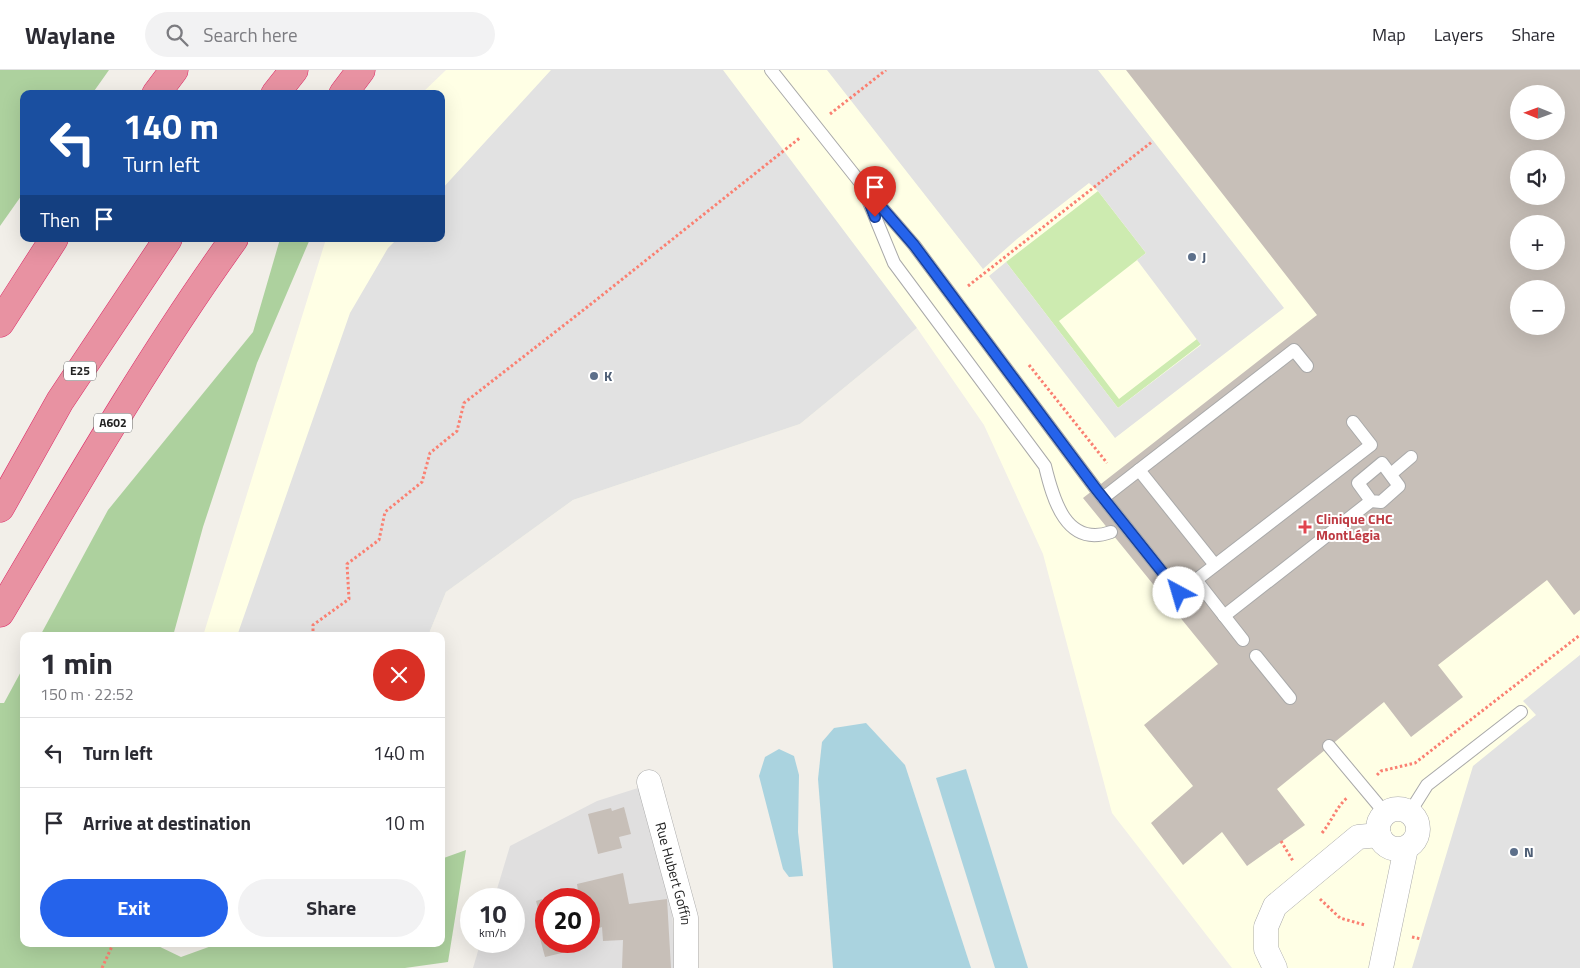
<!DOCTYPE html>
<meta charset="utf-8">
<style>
:root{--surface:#fff;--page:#f2f2f3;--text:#2b2b33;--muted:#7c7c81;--line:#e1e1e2;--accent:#2563eb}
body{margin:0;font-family:"Titillium Web",sans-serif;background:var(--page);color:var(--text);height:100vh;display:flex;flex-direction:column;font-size:19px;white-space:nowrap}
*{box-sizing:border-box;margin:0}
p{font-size:16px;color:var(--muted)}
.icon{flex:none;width:28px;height:28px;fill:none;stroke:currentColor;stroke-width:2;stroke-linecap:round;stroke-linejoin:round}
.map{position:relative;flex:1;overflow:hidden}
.sheet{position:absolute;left:20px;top:562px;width:425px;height:315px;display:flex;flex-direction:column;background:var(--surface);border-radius:10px;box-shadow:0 5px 20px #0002}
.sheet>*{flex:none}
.hud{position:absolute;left:20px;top:20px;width:425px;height:152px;border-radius:10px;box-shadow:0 5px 20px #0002;background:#1a4fa0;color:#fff;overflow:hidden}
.needle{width:32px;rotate:271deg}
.controls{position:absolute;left:1510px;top:15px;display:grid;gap:10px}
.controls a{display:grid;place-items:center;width:55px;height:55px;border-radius:50%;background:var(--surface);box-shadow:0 5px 20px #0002;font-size:25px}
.speed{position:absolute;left:460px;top:818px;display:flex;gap:10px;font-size:25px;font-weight:700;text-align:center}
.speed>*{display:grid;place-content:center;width:65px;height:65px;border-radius:50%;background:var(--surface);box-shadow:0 5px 20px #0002;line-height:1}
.speed small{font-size:12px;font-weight:400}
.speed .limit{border:8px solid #d22;background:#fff;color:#111}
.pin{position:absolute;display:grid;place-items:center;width:42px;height:42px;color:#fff;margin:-51px -21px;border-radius:50% 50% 50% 0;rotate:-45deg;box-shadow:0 0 5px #0007}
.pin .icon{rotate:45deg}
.me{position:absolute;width:55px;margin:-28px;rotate:321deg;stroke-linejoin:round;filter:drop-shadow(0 0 4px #0008)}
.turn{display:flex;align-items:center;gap:18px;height:105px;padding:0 20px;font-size:22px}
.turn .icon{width:65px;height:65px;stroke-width:2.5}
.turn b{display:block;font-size:35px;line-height:42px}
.then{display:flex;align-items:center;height:48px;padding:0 20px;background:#0003;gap:10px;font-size:19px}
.round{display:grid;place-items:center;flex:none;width:52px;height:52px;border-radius:26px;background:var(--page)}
.overview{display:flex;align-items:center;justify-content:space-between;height:85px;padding:0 20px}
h1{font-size:30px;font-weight:700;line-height:38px}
.button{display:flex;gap:10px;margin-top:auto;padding:10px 20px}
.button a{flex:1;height:58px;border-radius:30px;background:var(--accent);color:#fff;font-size:20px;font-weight:700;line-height:58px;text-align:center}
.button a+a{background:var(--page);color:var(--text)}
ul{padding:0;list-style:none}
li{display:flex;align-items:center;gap:15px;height:70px;padding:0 20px;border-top:1px solid var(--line)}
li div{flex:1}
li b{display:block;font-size:19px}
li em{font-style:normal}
header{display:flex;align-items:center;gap:30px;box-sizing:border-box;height:70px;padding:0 25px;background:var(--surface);border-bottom:1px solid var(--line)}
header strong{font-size:24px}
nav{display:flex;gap:28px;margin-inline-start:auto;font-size:18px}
.search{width:350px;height:45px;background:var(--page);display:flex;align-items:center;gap:12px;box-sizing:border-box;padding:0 18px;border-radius:28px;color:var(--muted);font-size:19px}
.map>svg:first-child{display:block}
</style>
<header>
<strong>Waylane</strong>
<div class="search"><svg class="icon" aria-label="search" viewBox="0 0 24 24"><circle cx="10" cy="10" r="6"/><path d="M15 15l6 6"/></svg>Search here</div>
<nav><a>Map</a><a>Layers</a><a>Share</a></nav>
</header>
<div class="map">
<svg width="1580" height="898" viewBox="0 0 1580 898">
<rect width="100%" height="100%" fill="#f2efe9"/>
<path fill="#e0dfdf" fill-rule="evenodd" d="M638,718L671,815L675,898H473L481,871H514V829H494L510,776L597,731ZM546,829H589V871H546Z"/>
<path fill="#ffffe5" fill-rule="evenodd" d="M446,0H1580V898H1232L1112,743L1043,484L984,355L917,258L800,354L573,430L446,522L428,566H203L326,169H441V24H421ZM1519,24H1556V61H1519ZM1519,89H1556V126H1519ZM1519,154H1556V191H1519ZM1519,219H1556V256H1519Z"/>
<path fill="#cdebb0" d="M1098,121L1146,183L1059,251L1119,329L1197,269L1201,274L1118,338L1006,192Z"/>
<g fill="#add19e">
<path d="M0,0H109L92,24H24V122L0,156Z"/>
<path d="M280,169H310L257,293L203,457L173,566H40L108,440L253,262Z"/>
<path d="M24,596V874H154L181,887L217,874H441V789L466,780L448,892L405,898H0V633H4Z"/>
</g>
<g fill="#e2e2e2">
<path d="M551,0H723L917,258L800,354L573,430L446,522L428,566H237L350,243L388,178L397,169H441V120Z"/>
<path d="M827,0H1098L1284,238L1115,368L989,206L1006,192L1118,338L1201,275L1137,190L1146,183L1098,121L1089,113L1017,169L983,199Z"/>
<path d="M1580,585V898H1412L1473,696L1536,645L1523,631Z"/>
</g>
<g fill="#aad3df">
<path d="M866,653L905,695L971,898H833L818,709L822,672L834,658Z"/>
<path d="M779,679L794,686L799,705L798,762L803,806L789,807L783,799L759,706L765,687Z"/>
<path d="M966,699L1028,898H995L936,708Z"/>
</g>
<g fill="#c7bfb8" fill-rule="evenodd">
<path d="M1126,0H1580V540L1574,545L1547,510L1438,595L1463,627L1411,667L1384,632L1277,719L1305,755L1247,796L1222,762L1183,795L1151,753L1193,716L1144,655L1218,594L1083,428L1317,245ZM1519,24H1556V61H1519ZM1519,89H1556V126H1519ZM1519,154H1556V191H1519ZM1519,219H1556V256H1519Z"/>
<path d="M624,737L631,764L619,767L622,778L598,784L588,744L611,738L612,741Z"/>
<path d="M623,803L629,834L667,829L671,898H622L623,870L603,871L602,857L599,858L597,840L589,842V829H569V823L578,821L577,814Z"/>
<path d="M542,829L546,843V871H563L566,882L545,887L538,861L544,860L536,831Z"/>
</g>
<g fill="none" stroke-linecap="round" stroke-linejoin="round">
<g stroke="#a9a9a9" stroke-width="14">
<g id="lane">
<path d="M771,0L863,116L914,175L1096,419L1179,523L1196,510L1243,570"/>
<path d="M866,125L894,193L1045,396C1053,429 1066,478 1111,462"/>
<path d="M1139,400L1294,280L1307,296"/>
<path d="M1391,404L1411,387"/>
<path d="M1103,428L1139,400L1215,495"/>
<path d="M1196,510L1371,375L1353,352"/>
<path d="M1224,546L1371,431L1381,432L1399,416L1382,393L1358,413L1371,431"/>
<path d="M1256,586L1290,628"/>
<path d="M1329,676L1385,743"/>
<path d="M1410,742L1427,715L1521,642"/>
</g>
</g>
<g stroke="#a9a9a9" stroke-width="25">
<g id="street">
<path id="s1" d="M649,712L686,848V898"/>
<circle cx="1398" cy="759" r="20"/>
<path d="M1275,898L1266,879V857L1275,836L1358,767L1379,765"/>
<path d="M1381,898L1406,778"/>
</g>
</g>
<g stroke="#dc2a67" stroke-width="29">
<g id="highway">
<path d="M156,24L174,0"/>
<path d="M275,24L294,0"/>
<path d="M343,24L361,0"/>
<path d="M0,253L54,169"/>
<path d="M0,438L60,331L168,169"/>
<path d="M0,543C75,416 148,289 234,169"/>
</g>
</g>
<g stroke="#fa8072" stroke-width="3" stroke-dasharray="2.5 2.5" stroke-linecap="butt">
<path d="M830,44L886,0"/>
<path d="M968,216L1153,71"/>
<path d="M1029,295L1107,393"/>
<path d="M313,566V555L349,529L347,494L379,470L385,442L422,412L430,383L457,361L464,333L586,238L801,67"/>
<path d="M1377,705L1381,701L1415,693L1580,565"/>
<path d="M1322,763C1332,751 1336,737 1348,727"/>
<path d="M1281,771L1293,791"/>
<path d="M1320,829L1340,848L1365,855"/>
<path d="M1412,867L1421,869"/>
<path d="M102,898L113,874"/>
</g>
<use href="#lane" stroke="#fff" stroke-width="12"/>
<use href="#street" stroke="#fff" stroke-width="24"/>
<use href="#highway" stroke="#e892a2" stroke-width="28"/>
</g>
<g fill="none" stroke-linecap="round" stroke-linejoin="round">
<g stroke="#184099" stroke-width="12">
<path id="route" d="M875,147L863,116L914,175L1096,419L1179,523"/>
</g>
<use href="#route" stroke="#2563eb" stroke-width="9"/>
</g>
<g fill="#5c6f8a" stroke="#fff" stroke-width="2">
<circle cx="1192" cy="187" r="5"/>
<circle cx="594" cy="306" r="5"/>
<circle cx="1514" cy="782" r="5"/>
</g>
<path fill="#e0444e" stroke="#fff" stroke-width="2" d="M1302.5 449.5h5v5h5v5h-5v5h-5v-5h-5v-5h5z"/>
<g text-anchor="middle" stroke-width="4" stroke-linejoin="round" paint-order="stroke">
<g fill="#fff" stroke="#646464" stroke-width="1">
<rect x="64" y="291.5" width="32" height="19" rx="4"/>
<rect x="94" y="343.5" width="38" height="19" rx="4"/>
</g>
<g font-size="12" font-weight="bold" fill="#222">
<text x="80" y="305">E25</text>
<text x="113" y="357">A602</text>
</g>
<g font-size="14" font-weight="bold" fill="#4e5e75" stroke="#fff" text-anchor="start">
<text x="1202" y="192">J</text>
<text x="604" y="311">K</text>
<text x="1524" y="787">N</text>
</g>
<g font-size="14" font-weight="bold" fill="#be3a42" stroke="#fff" text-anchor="start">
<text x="1316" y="454">Clinique CHC<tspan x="1316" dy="16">MontLégia</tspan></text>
</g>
<g font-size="14" fill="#222" stroke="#fff">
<text dy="5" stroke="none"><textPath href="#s1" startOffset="95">Rue Hubert Goffin</textPath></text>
</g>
</g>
</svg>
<div class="controls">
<a><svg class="needle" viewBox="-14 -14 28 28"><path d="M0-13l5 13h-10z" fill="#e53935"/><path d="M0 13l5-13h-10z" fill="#7c7c81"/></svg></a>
<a><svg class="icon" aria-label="sound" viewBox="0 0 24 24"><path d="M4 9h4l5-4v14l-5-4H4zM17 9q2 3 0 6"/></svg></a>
<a>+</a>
<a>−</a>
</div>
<div class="speed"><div>10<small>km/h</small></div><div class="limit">20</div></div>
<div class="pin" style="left:875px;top:147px;background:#d93025"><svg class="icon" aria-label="arrive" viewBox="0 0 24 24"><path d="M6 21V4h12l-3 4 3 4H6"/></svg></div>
<svg class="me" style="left:1179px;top:523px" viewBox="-20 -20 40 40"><circle r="19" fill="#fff"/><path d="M0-13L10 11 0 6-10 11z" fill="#2563eb"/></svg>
<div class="hud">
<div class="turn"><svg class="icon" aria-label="left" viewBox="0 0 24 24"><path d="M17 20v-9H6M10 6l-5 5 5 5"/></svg><div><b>140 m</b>Turn left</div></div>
<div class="then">Then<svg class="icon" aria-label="arrive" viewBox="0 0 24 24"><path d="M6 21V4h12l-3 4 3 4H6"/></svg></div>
</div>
<section class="sheet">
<div class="overview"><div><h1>1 min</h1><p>150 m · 22:52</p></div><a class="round" style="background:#d93025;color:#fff"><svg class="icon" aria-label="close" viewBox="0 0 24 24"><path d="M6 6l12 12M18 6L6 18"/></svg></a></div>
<ul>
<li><svg class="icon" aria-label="left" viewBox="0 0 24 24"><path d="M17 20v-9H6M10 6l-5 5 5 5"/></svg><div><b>Turn left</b></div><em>140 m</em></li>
<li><svg class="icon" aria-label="arrive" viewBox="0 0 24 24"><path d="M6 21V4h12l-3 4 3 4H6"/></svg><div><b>Arrive at destination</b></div><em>10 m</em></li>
</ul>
<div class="button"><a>Exit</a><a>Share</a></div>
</section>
</div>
